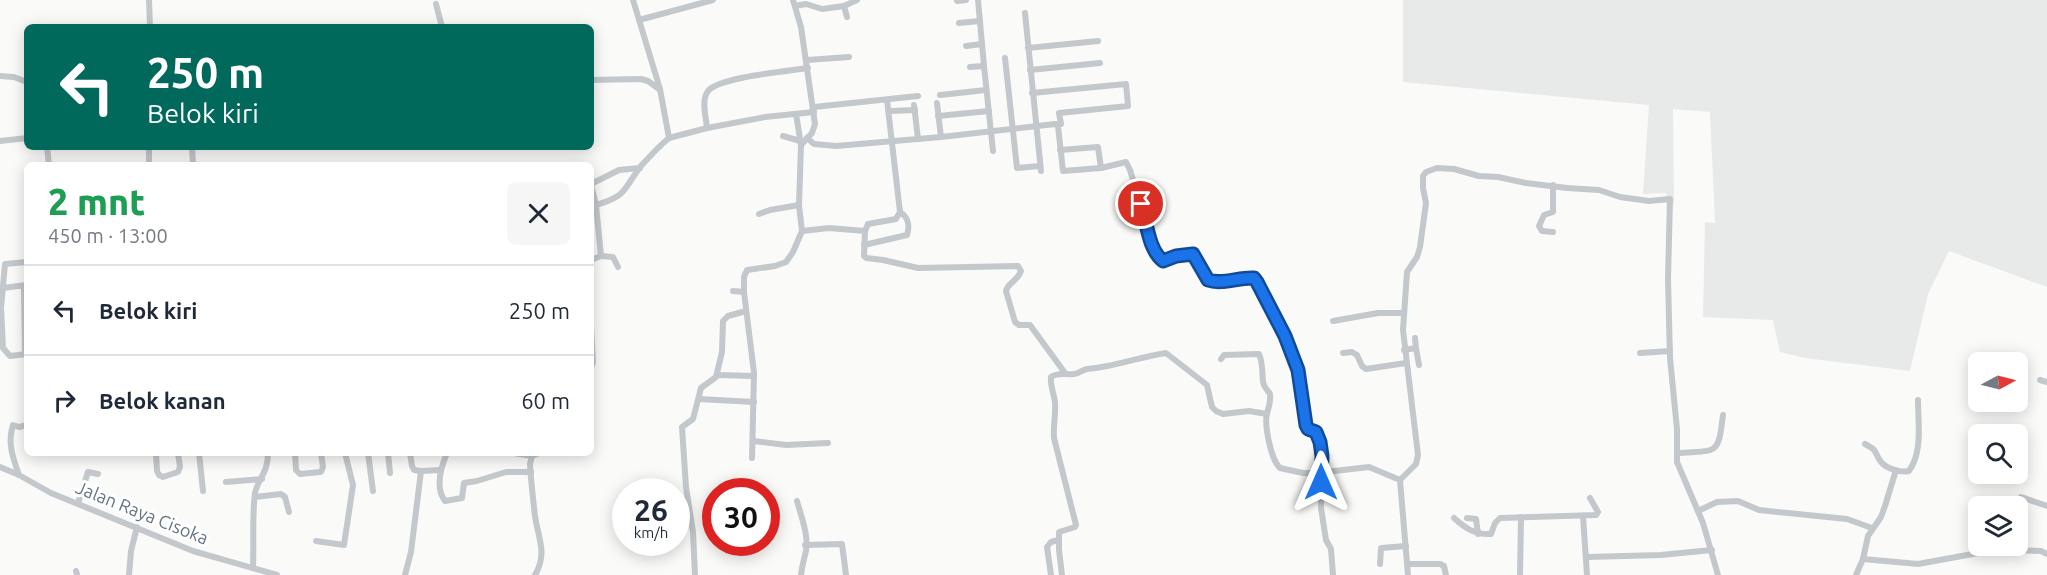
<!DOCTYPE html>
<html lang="id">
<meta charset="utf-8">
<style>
:root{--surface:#fff;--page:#f6f6f7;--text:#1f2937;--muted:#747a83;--line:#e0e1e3}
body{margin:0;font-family:Ubuntu,sans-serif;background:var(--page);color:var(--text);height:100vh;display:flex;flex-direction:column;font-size:22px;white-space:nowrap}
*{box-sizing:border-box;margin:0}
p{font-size:20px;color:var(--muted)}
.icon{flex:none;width:33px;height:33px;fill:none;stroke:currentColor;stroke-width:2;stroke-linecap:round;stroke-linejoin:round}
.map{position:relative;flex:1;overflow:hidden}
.drawer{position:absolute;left:24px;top:162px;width:570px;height:294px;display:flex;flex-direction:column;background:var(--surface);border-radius:9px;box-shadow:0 3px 15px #0003}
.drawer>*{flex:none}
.top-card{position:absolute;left:24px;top:24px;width:570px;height:126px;border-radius:9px;box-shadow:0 3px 15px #0003;background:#00695c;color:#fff;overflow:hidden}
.needle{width:39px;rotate:83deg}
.tools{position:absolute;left:1968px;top:352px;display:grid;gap:12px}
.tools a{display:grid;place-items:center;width:60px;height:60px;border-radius:9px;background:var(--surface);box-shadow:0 3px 15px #0003;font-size:30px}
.speed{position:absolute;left:612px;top:478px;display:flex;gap:12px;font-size:30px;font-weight:700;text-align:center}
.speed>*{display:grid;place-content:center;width:78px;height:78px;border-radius:50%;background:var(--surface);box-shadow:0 3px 15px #0003;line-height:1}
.speed small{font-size:15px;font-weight:400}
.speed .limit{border:9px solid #d22;background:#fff;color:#111}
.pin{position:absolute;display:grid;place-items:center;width:51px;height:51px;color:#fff;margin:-26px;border:3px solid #fff;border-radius:50%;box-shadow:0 2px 6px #0007}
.me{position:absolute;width:66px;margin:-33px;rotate:0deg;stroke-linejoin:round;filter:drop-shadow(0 0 4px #0008)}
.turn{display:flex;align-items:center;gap:21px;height:126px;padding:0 24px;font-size:27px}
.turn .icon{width:78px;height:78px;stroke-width:2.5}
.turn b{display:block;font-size:42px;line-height:51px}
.round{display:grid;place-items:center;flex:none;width:63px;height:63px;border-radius:9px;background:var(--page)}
.headline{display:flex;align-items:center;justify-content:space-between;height:102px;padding:0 24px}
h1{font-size:36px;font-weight:800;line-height:45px;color:#1e9e55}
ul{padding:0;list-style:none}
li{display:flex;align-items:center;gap:18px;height:90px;padding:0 24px;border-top:2px solid var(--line)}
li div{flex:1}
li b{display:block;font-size:22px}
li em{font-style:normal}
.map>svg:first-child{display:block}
</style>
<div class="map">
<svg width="2047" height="575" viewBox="0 0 2047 575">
<rect width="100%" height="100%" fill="#fafaf8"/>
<path fill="#e8e9e9" d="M1403,0H2047V287L1949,251L1928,294L1910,371L1805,358L1780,352L1773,320L1703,317L1705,222L1715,223L1710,112L1673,109L1674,204L1667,206L1666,193L1643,194L1649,105L1403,82Z"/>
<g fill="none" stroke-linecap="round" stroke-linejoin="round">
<g stroke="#c3c8cc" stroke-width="6">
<path d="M149,0L150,27"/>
<path d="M978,0L984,66"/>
<path d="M957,1L966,0"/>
<path d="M436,4L442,27"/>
<path d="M795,6L806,4L822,9L844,6L847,17"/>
<path d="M844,6L857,0"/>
<path d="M1025,13L1041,171"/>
<path d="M639,20L713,0"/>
<path d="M959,23L980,21"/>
<path d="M966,46L982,44"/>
<path d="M1028,48L1098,41"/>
<path d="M1005,58L1017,168L1040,166"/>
<path d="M807,60L849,57"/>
<path d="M970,67L984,66L993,151"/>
<path d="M1030,70L1100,63"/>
<path d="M0,76L14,77L27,82"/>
<path d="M591,80L641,79L648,81L659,89"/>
<path d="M1032,93L1126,84L1128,106L1059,113L1061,124H1057"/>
<path d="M940,95L986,90"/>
<path d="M937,103L941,137"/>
<path d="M914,105L918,139"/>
<path d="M814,107L918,96"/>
<path d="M890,111L915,110"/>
<path d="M796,114L801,145"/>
<path d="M938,116L989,111"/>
<path d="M707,128C706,117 701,100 708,91C719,77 789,71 808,68"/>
<path d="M783,136L800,141"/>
<path d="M669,138L707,128L765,117L814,112"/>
<path d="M807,138L814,144L836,146L941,137L1055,124L1058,126L1063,171L1101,168L1126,162L1130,170L1154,248L1158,257L1163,261L1176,256L1193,254C1200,263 1201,278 1213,282L1254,278L1285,336L1293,357L1301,384L1306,425L1308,429L1316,432L1320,442L1322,456L1321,508L1326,540L1331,549L1333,575"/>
<path d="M0,141L27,138"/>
<path d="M47,147L49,165"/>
<path d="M149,147V165"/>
<path d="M192,147L193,165"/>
<path d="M1060,150L1098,147L1101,168"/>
<path d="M591,184L619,170L640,168"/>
<path d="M591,185L596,205"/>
<path d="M759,214L770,210L799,205"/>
<path d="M802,231L829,228L865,231L864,256L866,258L883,260L918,268L1018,266L1021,271C1017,282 1008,282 1006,291L1015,322L1019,325H1030L1065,373"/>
<path d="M865,231L868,224L896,219L900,212L887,100"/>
<path d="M1553,232L1542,231L1539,226L1544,215L1553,212V185"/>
<path d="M864,245L907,235C910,226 908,217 900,212"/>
<path d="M601,256L613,257L618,267"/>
<path d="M591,260L601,256L596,205C628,196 623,189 641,166C650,156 658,147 669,138L660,89L633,0"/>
<path d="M27,262L5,264L1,308L3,348L10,356L27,354"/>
<path d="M24,286L25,354"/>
<path d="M3,288L26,285"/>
<path d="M733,291L744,292"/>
<path d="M1333,321L1378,313H1404"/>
<path d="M591,325L593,362L591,368"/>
<path d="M1416,348L1419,365"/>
<path d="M1404,350L1416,348L1415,338"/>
<path d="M1343,353L1352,352L1357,355L1362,366L1366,369L1406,363"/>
<path d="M1640,353L1670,351"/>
<path d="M1221,359L1224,355L1259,354C1263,363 1262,372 1263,382C1264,388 1268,390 1270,394C1271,401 1269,407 1267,413C1264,425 1271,460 1280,468L1303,473H1317L1369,467L1400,480"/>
<path d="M717,375L754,376"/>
<path d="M2040,380L2047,382"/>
<path d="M699,399L754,402"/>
<path d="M753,441L786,445L828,443"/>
<path d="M1865,444C1879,451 1874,453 1881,462C1887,469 1901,473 1909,471C1923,452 1918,422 1918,400"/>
<path d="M156,453L157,471L159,475L163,477L178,472L180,467L178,453"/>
<path d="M199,453L203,491"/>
<path d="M295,453L296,470L300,474L321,472L323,467L321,453"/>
<path d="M368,453L373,491"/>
<path d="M388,453L390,473"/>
<path d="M410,453L412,466L414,470L421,471L440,470"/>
<path d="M447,453C441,467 435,488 445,501L462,498L464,483L477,481L506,472H531"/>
<path d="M514,453L532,456"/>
<path d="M1677,453C1717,450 1718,457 1723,415"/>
<path d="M752,458L754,373L744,292V277L747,270L775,266L786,262L793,252L802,231L799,205L801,145L812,133L815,124L801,27L793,0"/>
<path d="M0,467L19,475L51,493L193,551L277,575"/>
<path d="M19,475C13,458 7,443 13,425L19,427L27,425"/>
<path d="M226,482L262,479"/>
<path d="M255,497L281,494L285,497L289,512"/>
<path d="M2021,497L2047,506"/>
<path d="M797,501C801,516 809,536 806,551C804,559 802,566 801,575"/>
<path d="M78,503L88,472L98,474"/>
<path d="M1698,511L1717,502L1738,501L1759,510L1847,519L1872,528"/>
<path d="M1583,516L1587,575"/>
<path d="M1454,518C1465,528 1475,535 1491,534L1495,523L1500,518L1596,515L1598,512L1590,498"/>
<path d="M1467,518L1476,519L1478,534"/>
<path d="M316,541L344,545L353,485L345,453"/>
<path d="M805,545L842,544L846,575"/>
<path d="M1587,557L1661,555L1712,550"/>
<path d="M1863,559L1918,564L1978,553L2010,550L2041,551L2047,554"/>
<path d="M1380,564L1381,548L1406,546"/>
<path d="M1408,564H1440L1444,566L1446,575"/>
<path d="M253,568C254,544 252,515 255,493C258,478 268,474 268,453"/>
<path d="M76,571L77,575"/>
<path d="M129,575L131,551L137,527"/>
<path d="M405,575L411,552L421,471"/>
<path d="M535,575C548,553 538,538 535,516C533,499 531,481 530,464L532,456L539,453"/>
<path d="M695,575L693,532L686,487L682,427L693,419L701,388L716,377L722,352L723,321L728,316L746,311"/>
<path d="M1051,575L1047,547L1051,542L1059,540"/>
<path d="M1062,575L1059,550V532L1075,527L1076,525L1054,438C1053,426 1056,414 1055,402C1054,393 1050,386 1051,377C1058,372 1066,375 1074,374C1078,374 1082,370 1087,369C1114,367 1139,357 1166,353L1207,385L1212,407L1216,411L1223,414L1249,411L1267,414"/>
<path d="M1408,575L1400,480L1416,464L1418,455L1403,330L1407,272L1417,257L1420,247L1426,203L1423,188V176L1426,172L1437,168L1454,169L1479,176L1498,177L1526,183L1567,188L1599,190L1620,197L1649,201L1670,199L1668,279L1670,358L1677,429V462L1703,523L1718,575"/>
<path d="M1520,575L1521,517"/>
<path d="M1856,575L1863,559L1868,536L1881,517L1885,506L1896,470"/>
</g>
</g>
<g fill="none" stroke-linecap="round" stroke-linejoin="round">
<g stroke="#114b97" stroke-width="15">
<path id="route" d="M1141,204C1147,222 1148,249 1163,261L1176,256L1193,254L1208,280C1222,285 1239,277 1254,278L1257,282L1285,336L1298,370L1306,425L1308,429L1316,432L1320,442L1322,456L1321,482"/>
</g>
<use href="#route" stroke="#1a73e8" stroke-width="10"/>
</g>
<g text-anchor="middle" stroke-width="6" stroke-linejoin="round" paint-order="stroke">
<g font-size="18" fill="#657683" stroke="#fff">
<text transform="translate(142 513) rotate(22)" y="6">Jalan Raya Cisoka</text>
</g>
</g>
</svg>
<div class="tools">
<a><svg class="needle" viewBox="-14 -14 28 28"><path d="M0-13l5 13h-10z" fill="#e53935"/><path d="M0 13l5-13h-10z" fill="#747a83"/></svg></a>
<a><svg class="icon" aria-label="search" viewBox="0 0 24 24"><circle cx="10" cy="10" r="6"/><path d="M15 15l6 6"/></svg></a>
<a><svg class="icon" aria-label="layers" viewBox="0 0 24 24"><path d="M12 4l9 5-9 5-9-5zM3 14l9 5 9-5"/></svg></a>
</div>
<div class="speed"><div>26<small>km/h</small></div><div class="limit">30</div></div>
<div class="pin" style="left:1141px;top:204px;background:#d93025"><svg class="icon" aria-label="arrive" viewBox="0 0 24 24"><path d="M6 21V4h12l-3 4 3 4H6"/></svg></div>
<svg class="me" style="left:1321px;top:482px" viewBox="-20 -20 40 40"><path d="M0-17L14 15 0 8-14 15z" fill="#1a73e8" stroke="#fff" stroke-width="4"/></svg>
<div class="top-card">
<div class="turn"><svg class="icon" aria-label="left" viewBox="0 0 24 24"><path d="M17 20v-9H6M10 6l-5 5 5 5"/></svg><div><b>250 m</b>Belok kiri</div></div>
</div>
<section class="drawer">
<div class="headline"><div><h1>2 mnt</h1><p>450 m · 13:00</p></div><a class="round"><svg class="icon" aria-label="close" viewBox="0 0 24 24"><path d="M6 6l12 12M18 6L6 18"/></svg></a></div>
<ul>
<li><svg class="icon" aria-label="left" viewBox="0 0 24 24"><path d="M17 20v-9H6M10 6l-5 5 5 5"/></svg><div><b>Belok kiri</b></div><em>250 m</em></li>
<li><svg class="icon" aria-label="right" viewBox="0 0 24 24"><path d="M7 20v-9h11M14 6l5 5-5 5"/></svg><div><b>Belok kanan</b></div><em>60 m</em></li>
</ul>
</section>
</div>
